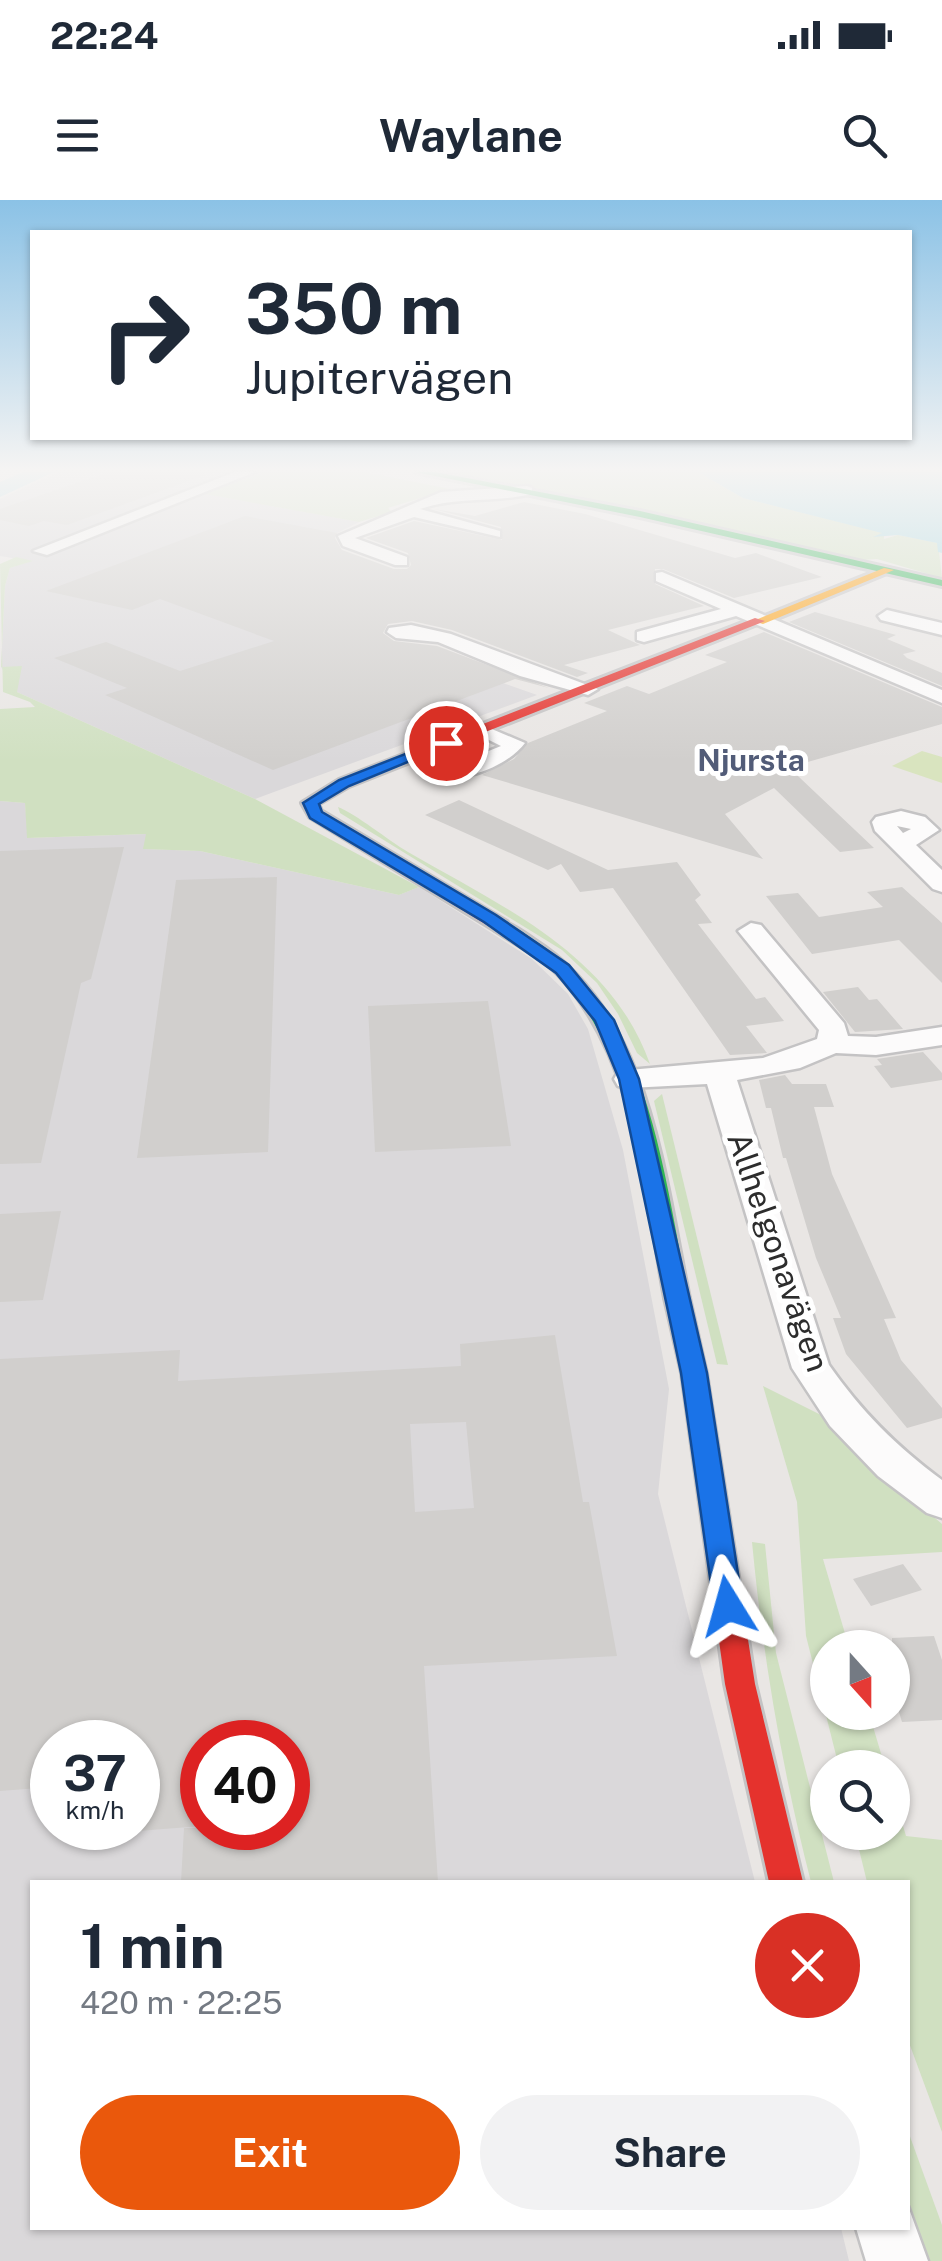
<!DOCTYPE html>
<meta charset="utf-8">
<style>
:root{--surface:#fff;--page:#f2f2f3;--text:#1f2937;--muted:#747a83;--accent:#ea580c}
body{margin:0;font-family:"Public Sans",sans-serif;background:var(--page);color:var(--text);height:100vh;display:flex;flex-direction:column;font-size:38px;white-space:nowrap}
*{box-sizing:border-box;margin:0}
p{font-size:32px;color:var(--muted)}
.icon{flex:none;width:55px;height:55px;fill:none;stroke:currentColor;stroke-width:2;stroke-linecap:round;stroke-linejoin:round}
.map{position:relative;flex:1;overflow:hidden}
.sheet{position:absolute;left:30px;top:1680px;width:880px;height:350px;display:flex;flex-direction:column;background:var(--surface);border-radius:0px;box-shadow:0 2px 8px #0004}
.sheet>*{flex:none}
.hud{position:absolute;left:30px;top:30px;width:882px;height:210px;border-radius:0px;box-shadow:0 2px 8px #0004;background:#fff;color:var(--text);overflow:hidden}
.needle{width:65px;rotate:159deg}
.fabs{position:absolute;left:810px;top:1430px;display:grid;gap:20px}
.fabs a{display:grid;place-items:center;width:100px;height:100px;border-radius:50%;background:var(--surface);box-shadow:0 2px 8px #0004;font-size:50px}
.speed{position:absolute;left:30px;top:1520px;display:flex;gap:20px;font-size:50px;font-weight:700;text-align:center}
.speed>*{display:grid;place-content:center;width:130px;height:130px;border-radius:50%;background:var(--surface);box-shadow:0 2px 8px #0004;line-height:1}
.speed small{font-size:25px;font-weight:400}
.speed .limit{border:15px solid #d22;background:#fff;color:#111}
.pin{position:absolute;display:grid;place-items:center;width:85px;height:85px;color:#fff;margin:-42px;border:5px solid #fff;border-radius:50%;box-shadow:0 2px 10px #0007}
.me{position:absolute;width:110px;margin:-55px;rotate:352deg;stroke-linejoin:round;filter:drop-shadow(0 0 8px #0008)}
.turn{display:flex;align-items:center;gap:35px;height:210px;padding:0 50px;font-size:45px}
.turn .icon{width:130px;height:130px;stroke-width:2.5}
.turn b{display:block;font-size:70px;line-height:85px}
.round{display:grid;place-items:center;flex:none;width:105px;height:105px;border-radius:52px;background:var(--page)}
.summary{display:flex;align-items:center;justify-content:space-between;height:170px;padding:0 50px}
h1{font-size:60px;font-weight:700;line-height:75px}
.primary-button{display:flex;gap:20px;margin-top:auto;padding:20px 50px}
.primary-button a{flex:1;height:115px;border-radius:60px;background:var(--accent);color:#fff;font-size:40px;font-weight:700;line-height:115px;text-align:center}
.primary-button a+a{background:var(--page);color:var(--text)}
.status{display:flex;justify-content:space-between;align-items:center;height:70px;padding:0 50px;background:var(--surface);direction:ltr}
.status svg{height:28px;fill:currentColor}
header{display:flex;justify-content:space-between;align-items:center;height:130px;padding:0 50px;background:var(--surface);font-size:45px;font-weight:700}
.map>svg:first-child{display:block}
</style>
<div class="status"><b>22:24</b><svg viewBox="0 0 49 12"><path d="M0 12V9h3v3zM5 12V6h3v6zM10 12V3h3v9zM15 12V0h3v12zM26 1h20v11H26zM47 4h2v5h-2z"/></svg></div>
<header><svg class="icon" aria-label="menu" viewBox="0 0 24 24"><path d="M4 6h16M4 12h16M4 18h16"/></svg>Waylane<svg class="icon" aria-label="search" viewBox="0 0 24 24"><circle cx="10" cy="10" r="6"/><path d="M15 15l6 6"/></svg></header>
<div class="map">
<svg width="942" height="2061" viewBox="0 0 942 2061">
<rect width="100%" height="100%" fill="#e9e6e4"/>
<g fill="#dad8da" fill-rule="evenodd">
<path d="M59,272H264L207,294L359,322L252,376L377,438L537,495L255,599L17,492L1,467L5,386L10,368L31,361L0,356V299Z"/>
<path d="M0,601L25,603L28,638L147,634L144,649L200,651L399,695L419,687L532,759L568,794L588,829L623,950L669,1189L658,1294L755,1682H32V2028H841L849,2061H0ZM52,1542H138V1628H52ZM202,1542H288V1628H202Z"/>
</g>
<g fill="#d0e0c1">
<path d="M264,272H365L450,289L388,308L392,312L359,322L205,294Z"/>
<path d="M440,272H698L743,298L884,333V339L898,335L938,343L942,378L877,359L861,360Z"/>
<path d="M16,357L33,361L10,368L5,386L1,467L22,466L17,492L255,599L419,687L399,695L200,651L143,649L146,634L27,638L25,603L0,601V509L35,507L30,502L3,492L0,364Z"/>
<path d="M338,607C356,614 388,640 408,652C503,707 611,754 650,864L637,853L618,814L597,783L562,750L340,613Z"/>
<path d="M662,894L728,1165L717,1164L654,901Z"/>
<path d="M763,1186L831,1220L882,1273L942,1324V1352L823,1359L849,1447L828,1448V1512L869,1513L885,1567H839L806,1436L797,1302Z"/>
<path d="M752,1342L765,1344L776,1453L834,1682H811C782,1569 763,1458 752,1342Z"/>
<path d="M893,1592L906,1636L942,1640V1932L908,1840V1682H867L855,1633L892,1632Z"/>
<path d="M908,1931L942,2025V2061H925L908,2022Z"/>
</g>
<path fill="#d9e4bf" d="M922,551L942,557V583L892,566Z"/>
<path fill="#a0d7e2" d="M698,272H942V353L938,352L937,343L898,335L873,337L882,333L743,298Z"/>
<g fill="none" stroke-linecap="round" stroke-linejoin="round">
<path fill="#a0d7e2" fill-rule="evenodd" d="M23,272H54L0,297V282Z"/>
</g>
<g fill="#d1cfcd" fill-rule="evenodd">
<path d="M109,272H204L205,275L67,325L44,321L29,326L0,320V309Z"/>
<path d="M524,302L585,314L735,358L756,353L822,377L734,398L663,369H655V384L704,406L608,430L640,445L564,465L588,473L577,477L452,430L412,421L388,424L383,433L394,441L437,446L549,488L515,479L273,570L105,495L127,488L54,458L106,442L180,471L274,441L160,399L132,410L46,391L245,316L337,333L335,338L342,350L394,369H407L411,365L408,353L366,338L414,321L502,340L501,327L434,309L475,316Z"/>
<path d="M815,412L896,435L887,439L916,451L903,454L907,458L942,473V486L789,422Z"/>
<path d="M764,432L942,507V524L797,565L780,559L874,648L840,652L774,588L725,614L763,659L482,575L514,559L528,543L607,511L584,503L627,486L649,494L727,462L705,455Z"/>
<path d="M459,600L608,670L677,662L701,695L695,700L712,723L698,724L756,799L765,797L784,821L746,826L767,853L730,855L613,688L580,692L561,664L548,670L425,615Z"/>
<path d="M124,647L91,779L81,783L41,963L0,964V651Z"/>
<path d="M277,677L268,952L137,958L176,680Z"/>
<path d="M902,687L942,723V783L899,740L812,754L766,696L798,693L819,717L883,707L867,692Z"/>
<path d="M858,787L869,800L877,799L903,829L855,832L823,792Z"/>
<path d="M488,801L511,946L375,952L368,806Z"/>
<path d="M923,852L942,873V880L891,888L874,866L882,865L877,859Z"/>
<path d="M785,875L792,884H826L834,907H814L832,974L896,1118L884,1119L901,1160L942,1208V1218L907,1228L846,1154L833,1118H841L816,1058L786,958H783L771,908H766L759,880Z"/>
<path d="M61,1011L43,1100L0,1102V1014Z"/>
<path d="M555,1135L583,1302H589L617,1456L424,1466L438,1682H181L184,1628H288V1542H202V1626L138,1631V1542H52V1587L0,1591V1159L180,1150L178,1181L461,1166L460,1144ZM466,1222L474,1308L415,1312L410,1224Z"/>
<path d="M903,1364L922,1390L871,1406L853,1379Z"/>
<path d="M934,1436L942,1460V1520L902,1522L892,1489V1438Z"/>
</g>
<g fill="none" stroke-linecap="round" stroke-linejoin="round">
<g stroke="#c4c3c4" stroke-width="5">
<g id="street">
<path d="M235,272H255L47,355L33,351Z"/>
<path d="M527,286L532,288V294C494,303 457,296 420,309L500,331V337L414,317L355,338L407,357V365H395L343,346L338,336L441,292Z"/>
<path d="M662,372L942,490V503L736,416L644,442L637,440V432L721,409L656,381V373Z"/>
<path d="M887,410L942,423V435L881,420L878,416Z"/>
<path d="M411,425L451,434L598,489L588,495L581,493L520,476L438,442L396,438L387,432L389,428Z"/>
<path d="M480,524L525,543C512,561 476,579 454,575L451,570L454,565L501,546L469,530Z"/>
<path d="M901,611L925,617L939,630L916,645L942,670V692L933,689L875,631L872,622L876,617ZM897,626L911,629L903,633Z"/>
<path d="M751,723L761,725L844,823L848,836L876,837L942,827V845L876,855L836,853L800,868L737,880L829,1165C861,1211 897,1247 942,1280V1318L927,1313L878,1276L830,1226L792,1168L707,884L629,888L618,886L614,879L618,872L629,870L763,858L817,839L819,830L738,731Z"/>
<path d="M908,2006L928,2061H866L856,2028H908Z"/>
</g>
</g>
<g stroke="#c4c3c4" stroke-width="6">
<g id="fast">
<path d="M415,272H435L640,311L942,380V386L640,317Z"/>
<path d="M501,721C513,725 524,733 534,740C651,814 663,975 689,1098L685,1104L677,1106L665,1098C645,991 637,857 558,774C540,756 516,744 495,730L492,726Z"/>
</g>
</g>
<g stroke="#c4c3c4" stroke-width="6">
<path id="slow" d="M884,368L894,370L763,424L753,421Z"/>
</g>
<g stroke="#c4c3c4" stroke-width="6">
<g id="jam">
<path d="M755,418L765,421L349,586L318,604L321,611L507,722V730H495L310,617L302,603L339,580Z"/>
<path d="M677,1090L689,1098L706,1173L755,1484L803,1682H769L725,1484L682,1173L665,1098Z"/>
</g>
</g>
<use href="#street" fill="#fcfbfb" fill-rule="evenodd"/>
<use href="#fast" fill="#30b455" fill-rule="evenodd"/>
<use href="#slow" fill="#ff9f0a" fill-rule="evenodd"/>
<use href="#jam" fill="#e5322d" fill-rule="evenodd"/>
</g>
<linearGradient id="sky" x2="0" y2="1"><stop stop-color="#8bc2e6"/><stop offset="0.48" stop-color="#f5f4f3"/><stop offset="1" stop-color="#f5f4f3" stop-opacity="0"/></linearGradient>
<rect width="942" height="561" fill="url(#sky)"/>
<path fill="#1a73e8" stroke="#114b97" stroke-width="2.5" d="M441,540L454,543L349,586L319,604L322,612L496,715L569,765L614,820L639,879L707,1173L743,1406L739,1415L728,1418L718,1415L714,1406L681,1173L619,879L595,821L556,773L484,722L310,618L303,603L339,580Z"/>
<g text-anchor="middle" stroke-width="10" stroke-linejoin="round" paint-order="stroke">
<g font-size="30" font-weight="bold" fill="#525c78" stroke="#fff">
<text x="751" y="571">Njursta</text>
</g>
<g font-size="32" fill="#2d2d2d" stroke="#fff">
<text transform="translate(778 1052) rotate(71)" y="11">Allhelgonavägen</text>
</g>
</g>
</svg>
<div class="fabs">
<a><svg class="needle" viewBox="-14 -14 28 28"><path d="M0-13l5 13h-10z" fill="#e53935"/><path d="M0 13l5-13h-10z" fill="#747a83"/></svg></a>
<a><svg class="icon" aria-label="search" viewBox="0 0 24 24"><circle cx="10" cy="10" r="6"/><path d="M15 15l6 6"/></svg></a>
</div>
<div class="speed"><div>37<small>km/h</small></div><div class="limit">40</div></div>
<div class="pin" style="left:446px;top:543px;background:#d93025"><svg class="icon" aria-label="arrive" viewBox="0 0 24 24"><path d="M6 21V4h12l-3 4 3 4H6"/></svg></div>
<svg class="me" style="left:728px;top:1406px" viewBox="-20 -20 40 40"><path d="M0-17L14 15 0 8-14 15z" fill="#1a73e8" stroke="#fff" stroke-width="4"/></svg>
<div class="hud">
<div class="turn"><svg class="icon" aria-label="right" viewBox="0 0 24 24"><path d="M7 20v-9h11M14 6l5 5-5 5"/></svg><div><b>350 m</b>Jupitervägen</div></div>
</div>
<section class="sheet">
<div class="summary"><div><h1>1 min</h1><p>420 m · 22:25</p></div><a class="round" style="background:#d93025;color:#fff"><svg class="icon" aria-label="close" viewBox="0 0 24 24"><path d="M6 6l12 12M18 6L6 18"/></svg></a></div>
<div class="primary-button"><a>Exit</a><a>Share</a></div>
</section>
</div>
